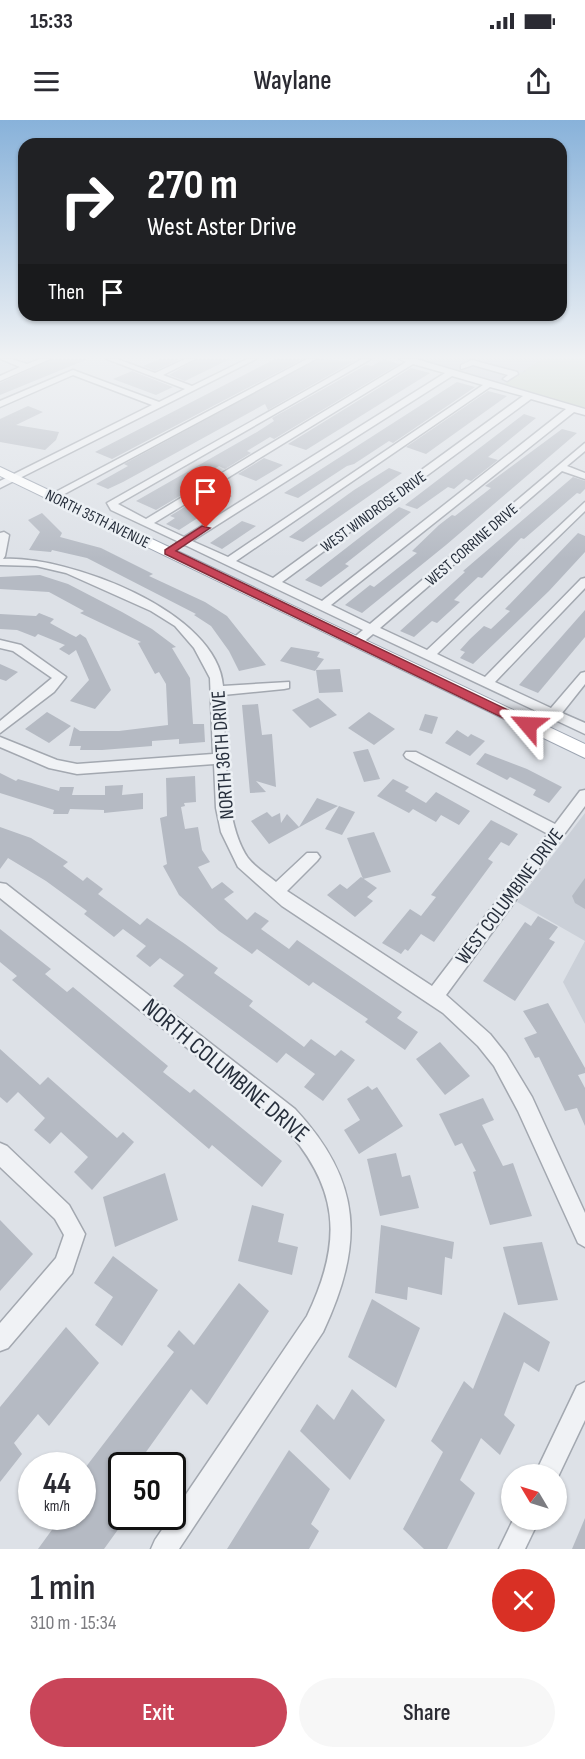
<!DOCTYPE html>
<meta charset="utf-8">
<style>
:root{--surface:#fff;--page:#f7f7f7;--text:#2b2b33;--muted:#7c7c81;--accent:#c94559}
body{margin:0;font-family:"Sofia Sans Condensed",sans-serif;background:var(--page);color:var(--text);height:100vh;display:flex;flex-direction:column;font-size:22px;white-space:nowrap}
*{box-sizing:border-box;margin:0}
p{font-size:20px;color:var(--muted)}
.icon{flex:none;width:33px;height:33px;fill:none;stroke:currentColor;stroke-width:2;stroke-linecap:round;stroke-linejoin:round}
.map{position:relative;height:1429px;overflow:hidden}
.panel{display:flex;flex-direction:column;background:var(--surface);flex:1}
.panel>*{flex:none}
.guide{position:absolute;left:18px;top:18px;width:549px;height:183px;border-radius:18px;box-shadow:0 2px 4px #0004;background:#202124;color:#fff;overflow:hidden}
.needle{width:39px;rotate:308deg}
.fabs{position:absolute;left:501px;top:1344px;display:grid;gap:12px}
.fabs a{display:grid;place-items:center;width:66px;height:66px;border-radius:50%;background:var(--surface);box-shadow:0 2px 4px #0004;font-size:30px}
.speed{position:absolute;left:18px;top:1332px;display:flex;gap:12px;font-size:30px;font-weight:700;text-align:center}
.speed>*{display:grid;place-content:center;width:78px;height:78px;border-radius:50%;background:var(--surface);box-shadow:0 2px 4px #0004;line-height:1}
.speed small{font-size:15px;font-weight:400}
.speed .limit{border:3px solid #111;border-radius:9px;background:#fff;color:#111}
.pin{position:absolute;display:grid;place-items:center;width:51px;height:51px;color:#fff;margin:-62px -26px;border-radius:50% 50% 50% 0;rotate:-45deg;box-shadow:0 0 6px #0007}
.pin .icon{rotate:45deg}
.me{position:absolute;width:66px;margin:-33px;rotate:296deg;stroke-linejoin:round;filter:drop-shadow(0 0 4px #0008)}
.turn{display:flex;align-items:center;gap:21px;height:126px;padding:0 30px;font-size:27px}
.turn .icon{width:78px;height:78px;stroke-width:2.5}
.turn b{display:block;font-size:42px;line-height:51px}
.then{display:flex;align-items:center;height:57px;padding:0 30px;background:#0003;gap:12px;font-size:22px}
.round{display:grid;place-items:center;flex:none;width:63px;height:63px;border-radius:32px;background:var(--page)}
.headline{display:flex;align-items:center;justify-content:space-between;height:102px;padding:0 30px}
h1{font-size:36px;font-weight:600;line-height:45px}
.button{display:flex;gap:12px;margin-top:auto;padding:12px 30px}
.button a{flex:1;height:69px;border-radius:36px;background:var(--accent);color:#fff;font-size:24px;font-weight:600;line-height:69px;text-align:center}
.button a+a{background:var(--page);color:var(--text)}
.status{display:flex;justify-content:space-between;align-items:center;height:42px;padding:0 30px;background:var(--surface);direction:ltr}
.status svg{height:16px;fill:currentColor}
header{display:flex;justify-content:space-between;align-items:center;height:78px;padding:0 30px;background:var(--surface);font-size:27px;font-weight:600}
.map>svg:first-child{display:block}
</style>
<div class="status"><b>15:33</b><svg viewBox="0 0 49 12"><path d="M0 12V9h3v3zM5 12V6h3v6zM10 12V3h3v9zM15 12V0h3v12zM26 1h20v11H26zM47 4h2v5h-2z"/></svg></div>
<header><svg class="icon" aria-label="menu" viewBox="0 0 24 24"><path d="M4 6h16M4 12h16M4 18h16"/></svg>Waylane<svg class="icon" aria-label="share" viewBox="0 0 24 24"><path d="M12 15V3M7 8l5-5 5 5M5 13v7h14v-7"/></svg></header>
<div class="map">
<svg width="585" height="1429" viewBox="0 0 585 1429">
<rect width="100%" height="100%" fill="#dde1e7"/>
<g fill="#cbd0d8">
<path d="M414,239H541L503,265Z"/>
<path d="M585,693V904L563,862L585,821L517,782Z"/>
</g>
<path fill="#c3d0bf" d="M541,239H585V289L503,265Z"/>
<g fill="#b5bac3">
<path d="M52,239H88L0,275V263Z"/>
<path d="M160,239H180L155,251L143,246Z"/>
<path d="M197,239H230L185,261L169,255Z"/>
<path d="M275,239H303L112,339L95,332Z"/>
<path d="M318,239L354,241L268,290L265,284L123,362L108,369L96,364L128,346L124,344Z"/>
<path d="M384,239L399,244L274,319L270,317L247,331L251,333L225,349L219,346L195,360L202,363L156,390L136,381L257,312L274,301L272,298L366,245L372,246Z"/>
<path d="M411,248L430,253L306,330L288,324Z"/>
<path d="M132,251L173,267L156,275L113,259Z"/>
<path d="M457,262L475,267L393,323L389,321L354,344L347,346L298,378L284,373Z"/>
<path d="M488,271L507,276L426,334L406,327Z"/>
<path d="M28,286L43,292L16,305L59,312L56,320L45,330L0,322V299Z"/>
<path d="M524,294L536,298L488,337L498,340L471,361L466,359L454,369L448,367L417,389L405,385Z"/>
<path d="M562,309L577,313L446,425L362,493L345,485L370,465L374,467L398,448L417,433L412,431L439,405L452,395L455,396L491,368L485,366Z"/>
<path d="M264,338L283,345L256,361L238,354Z"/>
<path d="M389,348L402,353L303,422L289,417L354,370Z"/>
<path d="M573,357L585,361V369L580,374L577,373L524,419L521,418L482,458L478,457L460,474L454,480L460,482L437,503L432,501L414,517L400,511L465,452L463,451Z"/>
<path d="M215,368L232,376L179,410L166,404L175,398L170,396Z"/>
<path d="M399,387L411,392L345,444L349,446L321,467L305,460Z"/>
<path d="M42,393L62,413L60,417L101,428L153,454L149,456L205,482L227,496L266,545L239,551L229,531L211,506L194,495L196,494L87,438L52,430L51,432L29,430L40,412L28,400Z"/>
<path d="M242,401L256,406L222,429L210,423Z"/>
<path d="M578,413L585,416V432L549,471L473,544L460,538L465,532L460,530L470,519L484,506L491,509L510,491L505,489Z"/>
<path d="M40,455L68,464L122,492L152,509L176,527L172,528L190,558L193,604H204L205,622L179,624V619L152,621V626L102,630H80L81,626H69L74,607L80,611H119L168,605L166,564L159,552L155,554L138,523L141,522L80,493L84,491L49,472L0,469V457Z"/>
<path d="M585,490V517L538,573L519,565Z"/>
<path d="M39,493L54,499L50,503L70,514L76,517L80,514L86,518L111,570L95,589L70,581L89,560L76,530L69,535L59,529L65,525L38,514L35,517L17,510L0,509V494L36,496Z"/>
<path d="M291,527L320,532L317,537L324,539L315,551L280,541Z"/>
<path d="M0,544L18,552L6,561L0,559Z"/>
<path d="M340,549L343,572L319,573L316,550Z"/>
<path d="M318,578L337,595L310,608L292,590Z"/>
<path d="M258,584L262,615L272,614L276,667L256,661L266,672L250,673L242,585Z"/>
<path d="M47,592L71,606L49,623L25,609Z"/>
<path d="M369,592L395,609L374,625L348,608Z"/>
<path d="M425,594L438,597L432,614L419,610Z"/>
<path d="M457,610L468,617L471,614L485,621L470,636L445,623Z"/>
<path d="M368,629L380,659L364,662L353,632Z"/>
<path d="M485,633L527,649L562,667L549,683L533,675L536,670L510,657L507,660L476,644Z"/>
<path d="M0,653L16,661L18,659L59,671L60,667H74L72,675H105V666L123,665L122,675L143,673V689L104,693V690L70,689L68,694H53L54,690L0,673Z"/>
<path d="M195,656L196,682L184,683L185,686L181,687L185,709L198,707L202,730L210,742L198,747L212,769L222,762L234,772L224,779L247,800L255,792L269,801L261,809L289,829L297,820L402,892L397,898L418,912L405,930L365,902L368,899L313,862L309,866L257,829L252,834L219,811L179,775L163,746L167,744L160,698L167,696L166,658Z"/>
<path d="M393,659L409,667L405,671L426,683L436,672L470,691L459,705L441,695L436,702L413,689L409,693L377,676Z"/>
<path d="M317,678L338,686L269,724L251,701L267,692L272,697L280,693L281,703L287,694L299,707Z"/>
<path d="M339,686L355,692L342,715L325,709Z"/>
<path d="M491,700L518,714L509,726L501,722L488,739L493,742L434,822L421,814L408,831L405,829L401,834L382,823L410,789L421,796L436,777L431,775Z"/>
<path d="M0,707L31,718L68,742L63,746L83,761L87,757L103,769L98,774L140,805L147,798L185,824L218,848L214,853L253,881L249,886L304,927L311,919L335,936L341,930L355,940L323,981L304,967L315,954L286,933L277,943L189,878L173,866L184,855L160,838L150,847L136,836L146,826L123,809L114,817L84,794L87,791L46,761L8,738L0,749Z"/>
<path d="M374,712L391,752L363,759L347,718Z"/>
<path d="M361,757L377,768L367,777L373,781L355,797L327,775L340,764L347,769Z"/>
<path d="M585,758V789L575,783L572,776Z"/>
<path d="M538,796L558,807L549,819L555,822L515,881L483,861L525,802L531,806Z"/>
<path d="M0,809L51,849L45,854L67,872L73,867L168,946L163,952L190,973L194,969L282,1041L262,1067L212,1025L209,1029L12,860L17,856L0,842Z"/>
<path d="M548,883L585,948V953L578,955L585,968V1006L577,988L565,991L539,937L535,938L524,918L537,913L523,891Z"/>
<path d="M440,922L470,956L445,975L416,939Z"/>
<path d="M0,929L40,965L48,957L117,1018L123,1012L134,1022L92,1070L74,1052L88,1037L61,1012L50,1024L34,1010L45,998L18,972L7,983L0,977Z"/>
<path d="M368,966L372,970L377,967L403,1006L359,1034L344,1010L360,1000L347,979Z"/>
<path d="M483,978L494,1000L482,1005L503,1046L513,1043L532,1096L490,1105L473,1052L476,1051L462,1023L455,1026L439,994Z"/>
<path d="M396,1033L402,1057L410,1055L419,1088L380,1096L367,1039Z"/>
<path d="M165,1053L178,1100L115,1127L103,1077Z"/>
<path d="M252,1085L284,1094L278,1122L298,1127L292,1155L238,1141Z"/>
<path d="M0,1100L33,1134L0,1171Z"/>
<path d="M381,1105L454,1122L452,1139L445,1137L442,1175L408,1167L407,1180L375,1173Z"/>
<path d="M542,1122L558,1180L518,1185L503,1127Z"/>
<path d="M113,1136L158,1170L122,1226L95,1205L113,1177L94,1163Z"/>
<path d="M239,1163L269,1191L207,1285L191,1269L136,1346H122V1404L104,1429H38L62,1396H82V1352L174,1232L167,1226L179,1210L194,1225Z"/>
<path d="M372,1179L420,1208L396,1268L348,1237Z"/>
<path d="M504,1192L550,1222L539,1252L524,1242L504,1295L515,1305L500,1335L481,1318L460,1360L475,1373L447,1429H424L403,1409L443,1332L431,1321L464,1261L473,1269Z"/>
<path d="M66,1207L99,1243L49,1306L38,1294L14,1323L22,1334L0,1362V1287Z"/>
<path d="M352,1269L385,1300L350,1360L300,1311L317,1284L334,1300Z"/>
<path d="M289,1330L330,1369L311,1404L319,1411L309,1429H227Z"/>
<path d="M585,1398V1429H572Z"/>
</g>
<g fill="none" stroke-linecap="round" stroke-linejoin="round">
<g stroke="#a3a8b0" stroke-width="3">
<g id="minor">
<path d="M1,239H11L27,244L40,239H50L0,261V256L20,247Z"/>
<path d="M107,239H117L155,253L185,239H195L163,255L192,266L247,239H256L0,368V361L152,285L73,255L0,287V281L73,250L159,282L185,269Z"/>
<path d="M307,239H316L57,378L48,376Z"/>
<path d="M362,239H371L118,384L146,399L406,242L400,239H416L585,289V295L574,292L331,485L370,504L585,323V331L567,346L585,353V359L562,351L380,508L427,530L585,382V391L437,534L485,557L581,459L585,458V468L495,562L551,588L581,553L585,552V564L562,593L585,603V614L373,514L360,525H352V519L363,510L185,425L176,426L177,421L111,390L107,383ZM413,244L445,253L184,417L154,403ZM452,256L483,265L228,437L192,421ZM490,267L523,276L273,458L236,441ZM531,279L566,289L322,481L282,462Z"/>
<path d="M472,240L517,252L518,254L507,261L503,259L508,255L473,245L461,249V245Z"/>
<path d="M0,413L4,412L9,415L5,436L3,439C66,435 218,491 223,566L289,562V568L284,569L223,575C226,620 222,701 248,738C255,747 268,755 276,762L307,733H317L320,737L317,741L287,771L432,866L548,714L406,638L404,635L406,632H416L555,704L580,671L585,670V686L446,875L490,914L506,934L532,977L585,1093V1127L578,1123L518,991L494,946L478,926L443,893L282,786L238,747L221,712L216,688L214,644L77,654L49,648L0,627V617L57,640L77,644L213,634L210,558L194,528L175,506L151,491L66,453L36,446L0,445Z"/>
<path d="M0,520L21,525L66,557L54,572L0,613V601L52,558L13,531L0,528Z"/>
<path d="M0,763L6,764L295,989C363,1062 364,1124 323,1212L179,1429H151L155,1420L307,1196C344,1119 339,1066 281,1003L0,778Z"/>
<path d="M0,1023L7,1026L69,1085L85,1114L72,1153L8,1228L0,1231V1203L56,1138L64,1115L55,1099L0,1047Z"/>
<path d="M585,1262V1300L556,1361V1354H535L577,1266Z"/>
<path d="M513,1400H539L525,1429H499Z"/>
</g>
</g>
<g stroke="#9da5b2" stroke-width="2">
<path id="major" d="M0,347L585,624V638L0,356Z"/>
</g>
<path stroke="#bcbfc5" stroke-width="1.5" stroke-dasharray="3 3" stroke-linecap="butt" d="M523,252L543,239"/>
<use href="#minor" fill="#f0f2f5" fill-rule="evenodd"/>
<use href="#major" fill="#fff" fill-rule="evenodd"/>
</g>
<linearGradient id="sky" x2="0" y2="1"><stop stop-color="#88b2da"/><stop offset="0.54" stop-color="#f0f2f4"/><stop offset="1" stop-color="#f0f2f4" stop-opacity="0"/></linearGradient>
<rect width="585" height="439" fill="url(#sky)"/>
<path fill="#c94559" stroke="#832d3a" stroke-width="1.5" d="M202,406L210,408L176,431L533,602V608H524L165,434V430Z"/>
<g text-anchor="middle" stroke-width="5" stroke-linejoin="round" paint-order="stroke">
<g font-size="16" fill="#272f3c" stroke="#ecf0f4">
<text transform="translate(373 391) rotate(-36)" y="6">WEST WINDROSE DRIVE</text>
<text transform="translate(98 398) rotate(26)" y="6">NORTH 35TH AVENUE</text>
<text transform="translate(471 424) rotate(-41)" y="6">WEST CORRINE DRIVE</text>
</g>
<g font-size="20" fill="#272f3c" stroke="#ecf0f4">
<text transform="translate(222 635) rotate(-94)" y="7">NORTH 36TH DRIVE</text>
<text transform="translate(509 776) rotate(-53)" y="7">WEST COLUMBINE DRIVE</text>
</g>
<g font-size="24" fill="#272f3c" stroke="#ecf0f4">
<text transform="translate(226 950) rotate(40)" y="8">NORTH COLUMBINE DRIVE</text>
</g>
</g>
</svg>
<div class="fabs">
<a><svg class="needle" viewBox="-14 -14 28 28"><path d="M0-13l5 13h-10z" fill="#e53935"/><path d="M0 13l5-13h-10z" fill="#7c7c81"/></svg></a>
</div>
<div class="speed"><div>44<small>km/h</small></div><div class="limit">50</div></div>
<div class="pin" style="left:206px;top:408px;background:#d93025"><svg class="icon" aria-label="arrive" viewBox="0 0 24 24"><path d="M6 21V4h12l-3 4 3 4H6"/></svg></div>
<svg class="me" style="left:528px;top:605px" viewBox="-20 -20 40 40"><path d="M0-17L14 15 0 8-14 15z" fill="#c94559" stroke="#fff" stroke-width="4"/></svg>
<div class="guide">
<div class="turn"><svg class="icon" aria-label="right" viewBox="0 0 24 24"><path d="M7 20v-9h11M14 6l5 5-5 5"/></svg><div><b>270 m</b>West Aster Drive</div></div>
<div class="then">Then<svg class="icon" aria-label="arrive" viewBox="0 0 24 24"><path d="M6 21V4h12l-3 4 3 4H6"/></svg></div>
</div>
</div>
<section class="panel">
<div class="headline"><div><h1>1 min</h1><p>310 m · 15:34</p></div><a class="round" style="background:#d93025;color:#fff"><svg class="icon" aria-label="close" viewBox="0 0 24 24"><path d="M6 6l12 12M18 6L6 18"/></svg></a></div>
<div class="button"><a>Exit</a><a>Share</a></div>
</section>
